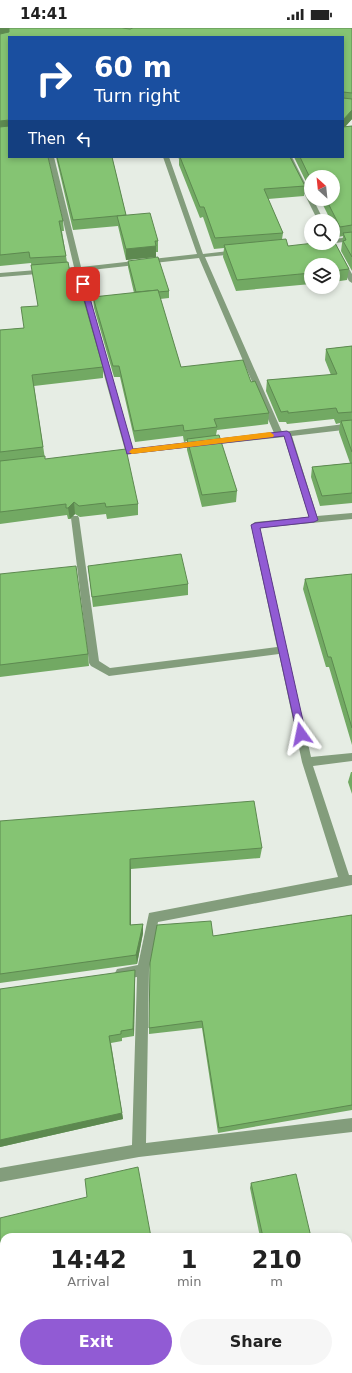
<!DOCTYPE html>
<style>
:root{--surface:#fff;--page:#f6f6f6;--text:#222;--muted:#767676;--accent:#915bd4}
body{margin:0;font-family:"DejaVu Sans",sans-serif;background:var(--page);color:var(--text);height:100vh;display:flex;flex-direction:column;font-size:15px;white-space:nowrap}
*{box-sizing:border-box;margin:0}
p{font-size:13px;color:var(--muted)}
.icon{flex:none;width:22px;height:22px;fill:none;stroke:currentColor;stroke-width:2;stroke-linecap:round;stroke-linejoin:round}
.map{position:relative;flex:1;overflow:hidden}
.details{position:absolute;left:0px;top:1205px;width:352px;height:140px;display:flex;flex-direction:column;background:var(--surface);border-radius:12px 12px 0 0;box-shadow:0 2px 6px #0003}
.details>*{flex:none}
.banner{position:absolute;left:8px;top:8px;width:336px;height:122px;border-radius:0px;box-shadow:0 2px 6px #0003;background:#1a4fa0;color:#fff;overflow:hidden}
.needle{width:26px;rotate:333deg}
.fabs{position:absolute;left:304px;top:142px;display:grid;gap:8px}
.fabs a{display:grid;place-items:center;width:36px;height:36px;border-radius:50%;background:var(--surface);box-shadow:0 2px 6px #0003;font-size:20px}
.pin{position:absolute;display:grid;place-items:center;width:34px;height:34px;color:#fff;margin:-17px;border-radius:8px;box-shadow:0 2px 6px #0006}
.me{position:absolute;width:44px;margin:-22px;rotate:348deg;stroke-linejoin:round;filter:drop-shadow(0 0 3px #0008)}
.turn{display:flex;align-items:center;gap:14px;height:84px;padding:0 20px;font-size:18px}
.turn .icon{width:52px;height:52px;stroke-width:2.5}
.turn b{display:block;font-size:28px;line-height:34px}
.then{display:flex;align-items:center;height:38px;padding:0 20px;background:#0003;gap:8px;font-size:15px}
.eta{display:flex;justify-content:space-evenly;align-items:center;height:68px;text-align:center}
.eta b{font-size:24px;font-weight:700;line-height:28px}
.action{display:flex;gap:8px;margin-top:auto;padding:8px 20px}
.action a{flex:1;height:46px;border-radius:24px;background:var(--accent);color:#fff;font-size:16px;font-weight:700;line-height:46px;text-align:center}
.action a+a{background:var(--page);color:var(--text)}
.status{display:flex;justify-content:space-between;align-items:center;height:28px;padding:0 20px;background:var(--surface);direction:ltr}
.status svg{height:11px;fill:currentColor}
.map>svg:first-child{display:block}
</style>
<div class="status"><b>14:41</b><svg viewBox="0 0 49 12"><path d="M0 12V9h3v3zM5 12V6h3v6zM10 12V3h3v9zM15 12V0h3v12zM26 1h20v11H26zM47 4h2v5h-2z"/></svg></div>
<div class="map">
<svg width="352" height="1345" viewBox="0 0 352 1345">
<rect width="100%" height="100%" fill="#e6ede4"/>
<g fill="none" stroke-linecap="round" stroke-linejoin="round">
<g fill="#839d7c" fill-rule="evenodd">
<path d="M48,129H54L81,239L197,226L163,129H169L203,226L237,222L240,224L237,226L205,229L282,404L352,395V401L292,408L317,488L352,485V491L260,500L311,729L352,725V733L313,738L349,847H352V857L158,894L149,942L146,1115L352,1090V1104L139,1129L0,1154V1140L132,1117L137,949L121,951L117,949L115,945L117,941L138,937L149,885L338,849L302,734L279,626L109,648L91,638L89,635L71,490L72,488H78L79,490L99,633L110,640L277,619L251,497L255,494L309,489L284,409L111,428V424L125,422L75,243L0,249V245L74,239ZM199,230L274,405L133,421L82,243Z"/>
<path d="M286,129H292L311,167V171H313L324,193H318Z"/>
<path d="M352,209V213L335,215L352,246V255L349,253L329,215H333V211Z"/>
</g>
</g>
<g fill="#72a963">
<path d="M0,0H352V91L345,99L352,98V243L341,223L343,208L338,209L333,198V193H331L320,171H333V149H311V164L294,129H343V9H9L63,193L64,203H62L66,228L67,234L75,270L103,339V350L34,358L45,431L138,476V487L107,491L106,486L80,489L75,486L70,491H68L67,487L0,496V302L24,300L38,278L31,235L0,238Z"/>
<path d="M56,129H112L126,187L158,213V224H156V229L126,232L118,198L73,202Z"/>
<path d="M178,129H290L305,158L304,168L268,171L283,205L282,211L288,218L349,241L347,252L333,254V237H311V256L236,263L223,229L224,220L214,221L203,189L200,190L179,137V131Z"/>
<path d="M128,233L169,263V270L160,271L181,339L251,354L269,385L268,396L217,402L216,407L237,463L236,474L202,479L187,422V413L184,414L183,408L135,414L120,349H114L94,280L93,269L134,265L128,239Z"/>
<path d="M352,318V475L320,478L311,449L312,439L350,435L339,404L340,395L336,396L334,391L287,396L286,394H279L266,363L267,352L331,347L325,332L326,321Z"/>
<path d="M88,538L188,556V567L93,579Z"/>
<path d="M0,546L88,626L89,638L0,649Z"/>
<path d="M352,546V717L329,639H326L303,561L305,551Z"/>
<path d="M351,744H352V766L348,754Z"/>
<path d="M0,793L262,820L260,830L131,841V897L143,896V905L137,936L0,955Z"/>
<path d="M352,887V1082L218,1105L202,1000L149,1006V1000L213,908Z"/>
<path d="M135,951L134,1008L122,1010V1013L111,1015L123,1091L0,1119V961Z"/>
<path d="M251,1155L311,1209H260L250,1160Z"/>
</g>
<g fill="#5d8950">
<path d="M0,0H9L10,8L0,10Z"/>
<path d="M352,82V91L343,101V92Z"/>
<path d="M9,92V102L0,103V93Z"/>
<path d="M156,218V229L126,232V221Z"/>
<path d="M74,474L75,486L70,491L68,480Z"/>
<path d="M130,831L131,841V906L130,897Z"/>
<path d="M143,896V905L137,936L136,927Z"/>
<path d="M135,942V951L134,1008L133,1001Z"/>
<path d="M109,1008L123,1091L0,1119V1112Z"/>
</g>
<g fill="#85c473" stroke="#5d8950">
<path d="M9,0H122L130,1L133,0H352V65L343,64V70L352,71V82L343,92V9H9V129H48L63,193H59L66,228L30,230L29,224L0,227V99L9,98V92L0,93V6L9,4Z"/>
<path d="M352,98V197L340,199L326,171H333V149H311V152L300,129H343V99Z"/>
<path d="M57,129H112L126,187L73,192Z"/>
<path d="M180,129H290L305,158L264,161L283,205L215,210L204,179H200Z"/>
<path d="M150,185L158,213H155L156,218L126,221L117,188Z"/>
<path d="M352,204V229L343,213L346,212L343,205Z"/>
<path d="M286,211L288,218L314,215H333V213H334L349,241L333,243V237H311V245L237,252L224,217Z"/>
<path d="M158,229L169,263L158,264V262L136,264L128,233Z"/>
<path d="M68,234L75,270L83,269L103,339L32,347L43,419L0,424V302L24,300L21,279L38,278L31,237Z"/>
<path d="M158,262L181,339L243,332L251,354L255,353L269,385L214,391L217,399L184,403L183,397L134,403L119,338H113L93,269Z"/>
<path d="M352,318V384L338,385L336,380L288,385V383L281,384L267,352L337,346L326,321Z"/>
<path d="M352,392V424L341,393Z"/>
<path d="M219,407L237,463L202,467L187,411Z"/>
<path d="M126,421L138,476L106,479L105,475L79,478L74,474L68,480H66V476L0,484V433L45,428V431Z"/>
<path d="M352,435V465L322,468L312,439Z"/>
<path d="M181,526L188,556L92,569L88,538Z"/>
<path d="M76,538L88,626L0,637V546Z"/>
<path d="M352,546V700L331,629H328L305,551Z"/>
<path d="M254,773L262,820L130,831V897L143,896L136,927L0,946V793Z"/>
<path d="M352,887V1077L219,1100L202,993L149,1000L150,935L157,897L211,893L213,908Z"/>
<path d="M135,942L133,1001L121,1003V1006L109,1008L122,1085L0,1112V961Z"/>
<path d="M138,1139L151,1209H4V1341H265V1345H0V1190L87,1169L85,1151Z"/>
<path d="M296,1146L311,1209H263L251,1155Z"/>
</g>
<path fill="#915bd4" stroke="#5e3b8a" d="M83,254L86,256L133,421L287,403L290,405L318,492L314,494L260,500L306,706L304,708L301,709L297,706L251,497L255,495L309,489L284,408L127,426L80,256Z"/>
<path fill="#f59e0b" d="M270,404L274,407L273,409L132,426L129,424L132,421Z"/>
</svg>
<div class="fabs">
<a><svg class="needle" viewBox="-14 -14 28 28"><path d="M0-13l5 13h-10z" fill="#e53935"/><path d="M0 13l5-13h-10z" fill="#767676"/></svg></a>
<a><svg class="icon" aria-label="search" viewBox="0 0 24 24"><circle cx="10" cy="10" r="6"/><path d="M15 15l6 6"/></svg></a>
<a><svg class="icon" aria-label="layers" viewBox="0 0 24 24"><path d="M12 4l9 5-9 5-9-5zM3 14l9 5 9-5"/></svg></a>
</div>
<div class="pin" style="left:83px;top:256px;background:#d93025"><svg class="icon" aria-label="arrive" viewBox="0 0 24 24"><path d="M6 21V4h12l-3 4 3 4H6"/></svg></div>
<svg class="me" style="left:301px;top:706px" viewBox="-20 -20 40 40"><path d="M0-17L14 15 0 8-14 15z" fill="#915bd4" stroke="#fff" stroke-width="4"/></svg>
<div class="banner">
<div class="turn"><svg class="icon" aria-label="right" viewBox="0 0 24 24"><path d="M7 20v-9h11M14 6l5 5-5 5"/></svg><div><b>60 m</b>Turn right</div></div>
<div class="then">Then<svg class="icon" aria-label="left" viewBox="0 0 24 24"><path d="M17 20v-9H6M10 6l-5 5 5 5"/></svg></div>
</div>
<section class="details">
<div class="eta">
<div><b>14:42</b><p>Arrival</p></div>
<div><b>1</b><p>min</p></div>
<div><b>210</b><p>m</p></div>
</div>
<div class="action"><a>Exit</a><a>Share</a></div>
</section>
</div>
